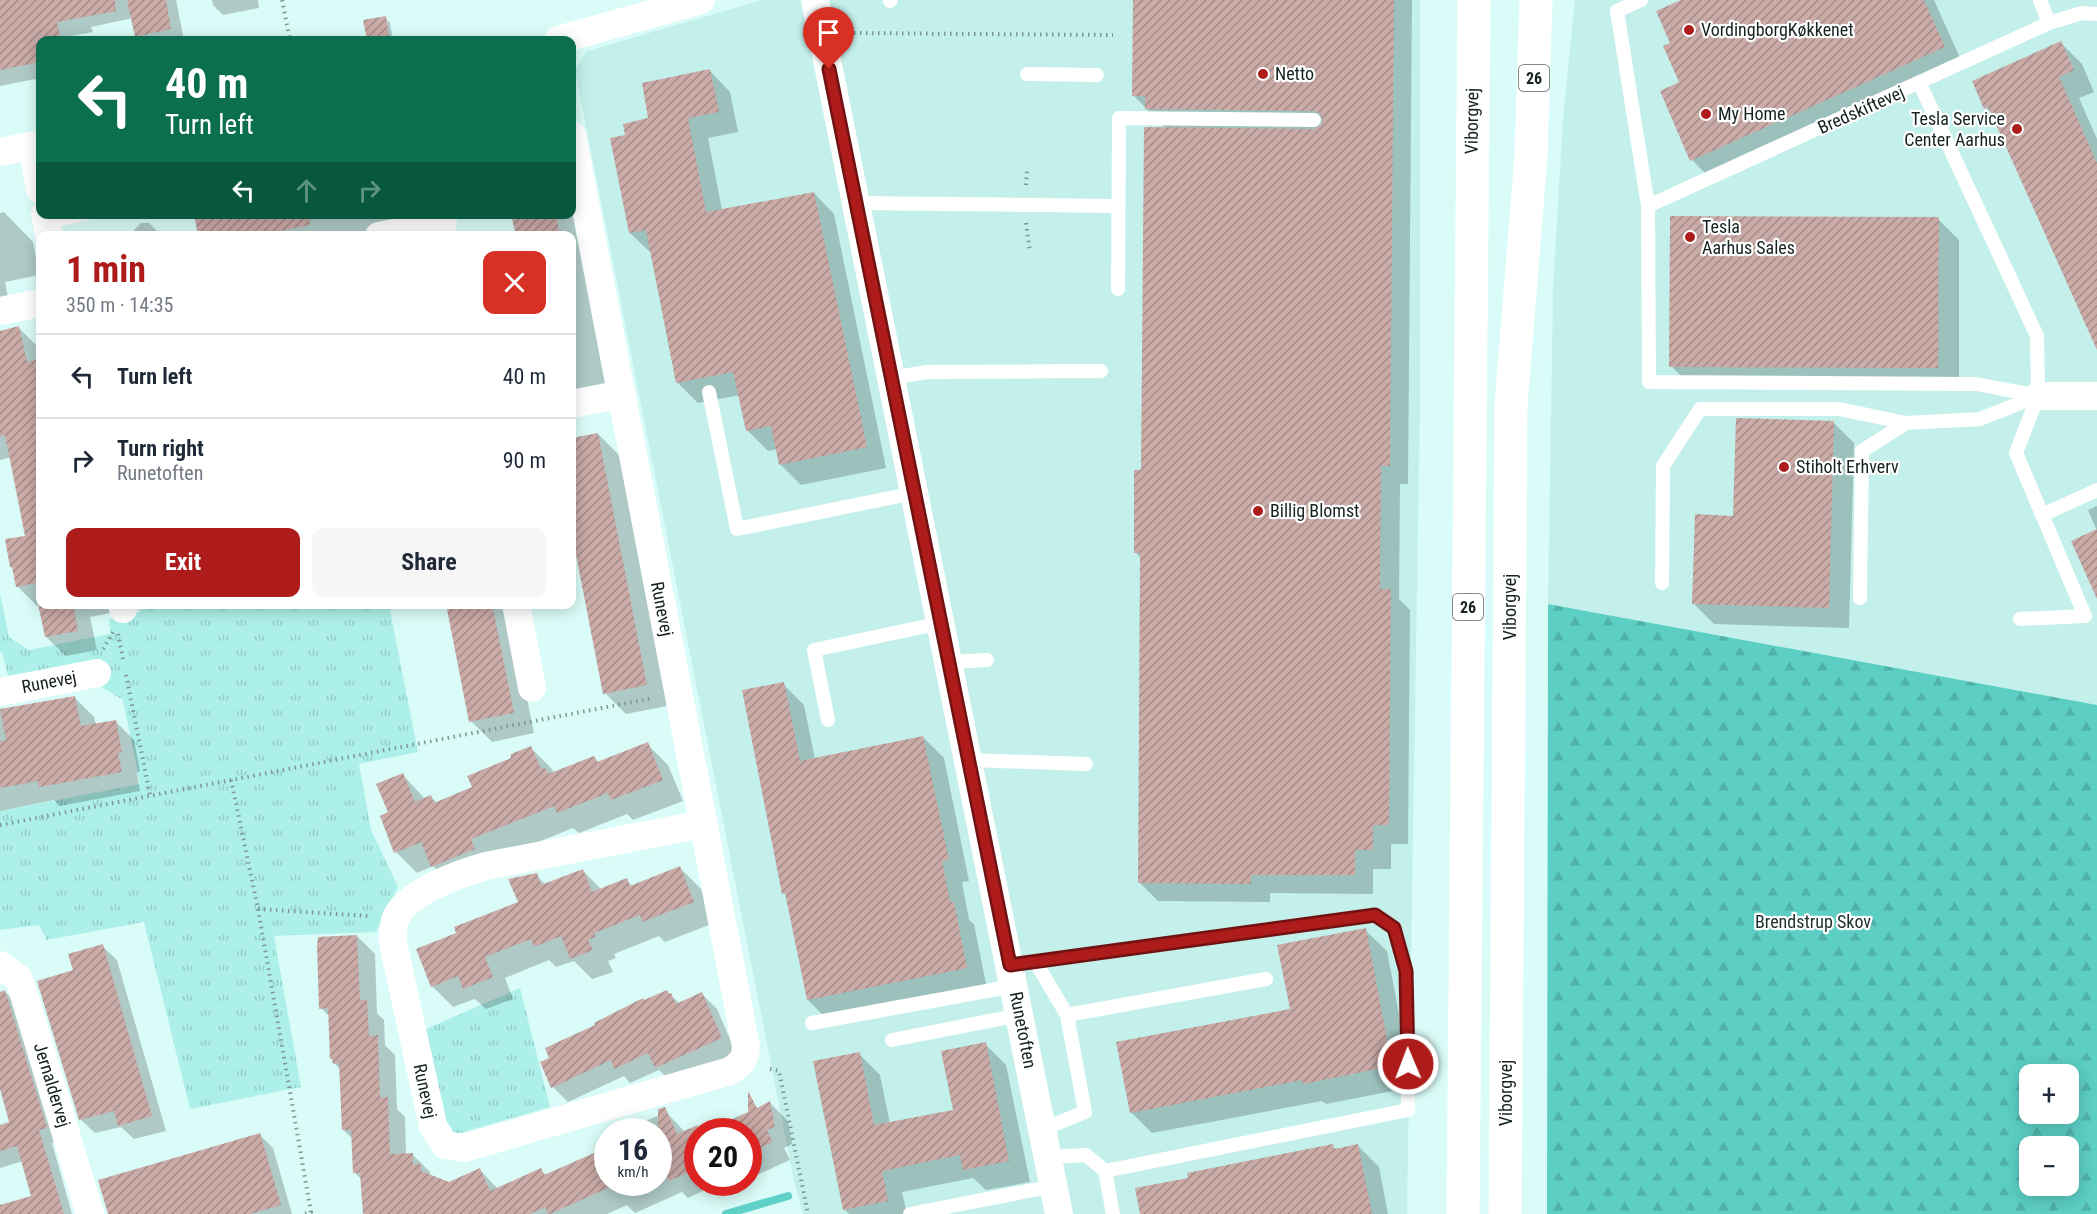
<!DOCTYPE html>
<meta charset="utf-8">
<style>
:root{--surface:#fff;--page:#f6f6f7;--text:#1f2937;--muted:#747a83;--line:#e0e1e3;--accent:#ad1b1a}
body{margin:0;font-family:"Roboto Condensed",sans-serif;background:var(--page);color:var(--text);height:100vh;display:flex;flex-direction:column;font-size:22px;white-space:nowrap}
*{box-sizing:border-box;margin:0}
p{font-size:20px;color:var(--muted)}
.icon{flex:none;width:33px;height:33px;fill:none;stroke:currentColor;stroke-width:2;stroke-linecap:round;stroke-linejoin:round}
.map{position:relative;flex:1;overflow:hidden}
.drawer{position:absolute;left:36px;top:231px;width:540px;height:378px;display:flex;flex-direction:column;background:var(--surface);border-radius:12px;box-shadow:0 3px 15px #0003}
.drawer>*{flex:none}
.guide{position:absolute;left:36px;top:36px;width:540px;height:183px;border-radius:12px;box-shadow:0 3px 15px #0003;background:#0b6e4f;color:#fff;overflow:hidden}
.controls{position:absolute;left:2019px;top:1064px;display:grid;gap:12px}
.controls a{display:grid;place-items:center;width:60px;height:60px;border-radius:12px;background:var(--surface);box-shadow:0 3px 15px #0003;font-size:30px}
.speed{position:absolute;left:594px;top:1118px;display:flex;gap:12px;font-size:30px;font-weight:700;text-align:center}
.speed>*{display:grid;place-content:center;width:78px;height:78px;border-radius:50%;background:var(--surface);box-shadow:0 3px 15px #0003;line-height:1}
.speed small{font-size:15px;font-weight:400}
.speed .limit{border:9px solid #d22;background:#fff;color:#111}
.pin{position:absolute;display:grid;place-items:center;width:51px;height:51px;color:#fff;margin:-62px -26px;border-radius:50% 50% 50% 0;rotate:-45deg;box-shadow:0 0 6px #0007}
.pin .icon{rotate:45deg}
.me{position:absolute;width:66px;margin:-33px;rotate:359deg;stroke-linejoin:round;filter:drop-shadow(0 0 4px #0008)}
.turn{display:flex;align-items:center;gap:21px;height:126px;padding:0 30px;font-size:27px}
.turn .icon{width:78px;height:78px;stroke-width:2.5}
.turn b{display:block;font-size:42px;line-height:51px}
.lanes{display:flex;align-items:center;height:57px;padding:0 30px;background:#0003;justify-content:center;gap:30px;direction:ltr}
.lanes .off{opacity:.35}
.round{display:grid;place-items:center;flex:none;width:63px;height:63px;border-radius:12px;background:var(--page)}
.head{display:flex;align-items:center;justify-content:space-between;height:102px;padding:0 30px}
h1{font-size:36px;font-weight:700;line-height:45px;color:var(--accent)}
.primary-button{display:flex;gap:12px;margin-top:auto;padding:12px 30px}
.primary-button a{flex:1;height:69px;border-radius:12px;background:var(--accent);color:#fff;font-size:24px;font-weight:700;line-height:69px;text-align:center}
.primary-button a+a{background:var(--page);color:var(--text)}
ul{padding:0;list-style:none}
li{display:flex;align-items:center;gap:18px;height:84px;padding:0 30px;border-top:2px solid var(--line)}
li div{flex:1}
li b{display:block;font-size:22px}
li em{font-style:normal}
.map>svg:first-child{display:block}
</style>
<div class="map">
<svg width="2097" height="1214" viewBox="0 0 2097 1214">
<defs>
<pattern id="grass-tufts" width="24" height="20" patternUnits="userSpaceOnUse" patternTransform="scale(1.5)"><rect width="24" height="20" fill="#adf0e9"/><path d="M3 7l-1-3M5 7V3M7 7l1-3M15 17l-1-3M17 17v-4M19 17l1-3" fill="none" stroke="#94cec8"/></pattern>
<pattern id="forest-firs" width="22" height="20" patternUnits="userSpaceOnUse" patternTransform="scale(1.5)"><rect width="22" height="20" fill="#5ccec4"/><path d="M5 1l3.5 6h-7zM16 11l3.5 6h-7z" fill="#4fb1a8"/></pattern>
<pattern id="building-hatch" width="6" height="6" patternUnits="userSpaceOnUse" patternTransform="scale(1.5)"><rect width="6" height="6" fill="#caaba7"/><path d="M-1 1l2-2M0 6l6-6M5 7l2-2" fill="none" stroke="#a38b88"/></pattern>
</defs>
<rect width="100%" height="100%" fill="#dafcf8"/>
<g fill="#c4f0eb">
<path d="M762,0H1420V403L1407,1214H803L794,1181L575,70L587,51Z"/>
<path d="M1575,0H2097V705L1548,604L1553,289L1563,119Z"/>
</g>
<g fill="url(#grass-tufts)">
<path d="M0,593L9,637L29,650L110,634L109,619L140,612L139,605H389L418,752L359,764L371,830L398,887L376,932L274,936L301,1087L190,1109L144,922L47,940L39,925L0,930V811L140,784L123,700L103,688L98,661L8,676L2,652H0Z"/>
<path d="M520,988L550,1107L450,1136L426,1029Z"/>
</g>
<path fill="url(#forest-firs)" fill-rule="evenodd" d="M1548,604L2097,705V1214H1547ZM2030,1074H2068V1113H2030ZM2030,1146H2068V1185H2030Z"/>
<g fill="#0003">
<path d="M0,0H176L184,40H141L136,36L133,18L91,27L93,32L71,36L72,40H40V86L35,79L0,86Z"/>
<path d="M212,0H258L259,8L223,15L213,5Z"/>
<path d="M1134,0H1412L1408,484H1400L1399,599L1410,610L1408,844H1391V869H1373V894L1270,893V902L1158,901L1139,882L1142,559L1135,552L1166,129L1133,95Z"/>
<path d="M1684,0H1934L1965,69L1713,181L1692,160L1662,91L1681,83L1672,44Z"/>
<path d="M385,18L390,23L393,40H368L365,21Z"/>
<path d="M2061,43L2082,64L2094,92L2079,98L2097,139V341L1994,116L1986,108Z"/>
<path d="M710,71L730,92L738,132L708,138L722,210L814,193L834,214L886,468L801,485L780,464L777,449L768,451L747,430L740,395L698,403L677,382L651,253L630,233L627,136L650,120Z"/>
<path d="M572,211L606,389L572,396V236H516L512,214H572Z"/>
<path d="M4,212L33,242L39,275L5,282L11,313L0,315V213Z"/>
<path d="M195,214H425L426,221L350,236H200Z"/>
<path d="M1938,219L1959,240V388L1692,387L1671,366Z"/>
<path d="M141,223H149L162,236H134V230Z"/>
<path d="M19,328L39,348L40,356V604H119L120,611L90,617L97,650L66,656L46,637L40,605L37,606L17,586L27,537L11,457L0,460V332Z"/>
<path d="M1833,422L1854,443L1849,628L1714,624L1693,603Z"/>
<path d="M598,434L619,455L667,706L626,714L605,693L576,551L572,546V440Z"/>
<path d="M2097,506V595V531L2088,510Z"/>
<path d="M448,604H508L534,733L492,742L471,721Z"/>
<path d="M783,684L804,705L815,759L923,737L944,758L969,881L962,882L969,920L974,924L987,989L829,1021L808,1000L787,896L784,893Z"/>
<path d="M75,698L94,717L96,725L115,721L134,740L140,771L137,772L140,791L60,806L54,800L0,811V711Z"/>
<path d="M647,744L668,765L683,801L633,820L627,814L579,833L573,828L491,861L453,887L433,866L417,873L396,852L389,813L403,775L425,799L431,797L437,803L474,788L511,759L510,756L531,748L552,769L554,773L594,757L599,763Z"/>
<path d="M680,868L701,889L714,923L665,942L659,936L614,954L616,958L608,961L613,972L592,979L574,961L556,967L549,960L505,978L513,999L486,1009L475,999L453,1007L432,986L458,934L520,903L536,875L546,885L583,871L602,890L626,880L632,886Z"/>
<path d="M1365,930L1387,951L1413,1087L1326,1104L1322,1101L1152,1133L1131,1112L1291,1010Z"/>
<path d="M357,936L375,954L377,1013L384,1020L385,1045L395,1055L397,1109L405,1117L406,1155L412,1154L430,1172V1176L449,1184L480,1170L498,1189L541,1170L547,1176L608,1182H658V1131H650L646,1121L666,1112L685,1132L703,1124L710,1131L770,1103L788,1121L792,1144L784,1148L790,1160L748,1179V1131H698V1182H722L688,1198L682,1192L635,1213L627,1205L607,1214H364L362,1180L354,1172L353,1139L343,1130L340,1069L334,1063L330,1017L321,1008Z"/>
<path d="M102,946L117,960L166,1131L134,1139L121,1127L95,1133L80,1119L75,972Z"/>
<path d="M0,992H5L18,1005L59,1141L52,1143L72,1214H0V1207L33,1197L23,1161L0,1168V1126L11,1123L0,1086Z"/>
<path d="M667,992L680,1004L702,994L717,1009L736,1053L672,1082L659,1070L630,1083L624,1076L568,1102L553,1087L645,1002Z"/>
<path d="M985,1044L1006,1065L1030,1182L986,1190L973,1178L902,1192L907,1214H849L844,1209L859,1054L880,1075L890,1124L954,1111Z"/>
<path d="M260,1135L273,1148L292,1214H110Z"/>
<path d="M1332,1146L1337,1150L1358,1146L1379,1167L1388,1214H1142L1190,1179Z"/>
</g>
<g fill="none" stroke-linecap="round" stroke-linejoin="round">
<path stroke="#60d1c8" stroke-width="8" d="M726,1214L788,1196"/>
</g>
<g fill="url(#building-hatch)">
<path d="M0,0H115L116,11L57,22L61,40H40V62L0,70Z"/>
<path d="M127,0H166L171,29L135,37Z"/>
<path d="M1133,0H1394L1390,466H1381L1380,589H1391L1389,825H1373V850H1355V875H1251V884L1138,883L1140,553H1134V470H1141L1144,127L1314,129L1321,125L1323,120L1319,113L1314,111L1145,109V96H1132Z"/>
<path d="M1681,0H1924L1945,47L1690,161L1660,91L1679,82L1663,46L1670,43L1656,11Z"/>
<path d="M386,16L389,38L367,40L363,20Z"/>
<path d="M2061,41L2074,70L2059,77L2097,163V350L1988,107L1984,109L1972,81Z"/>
<path d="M710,69L719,112L688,118L706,212L814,192L867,447L779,465L771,426L746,431L733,372L676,383L646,230L629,233L610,138L625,135L623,124L648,118L642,83Z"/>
<path d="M194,214H309L310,225L256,236H198Z"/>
<path d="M511,214H556L560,236H516Z"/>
<path d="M1670,216L1939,217L1938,368L1669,367Z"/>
<path d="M19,326L27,362L40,359V582L16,587L12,567H10L5,539L25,536L5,435L0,436V331Z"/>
<path d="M1736,418L1834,421L1829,608L1692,604L1695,514L1733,516Z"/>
<path d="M598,433L647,685L603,694L572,534V438Z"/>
<path d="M2097,529V599L2071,541Z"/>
<path d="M38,604H73L78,631L45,637Z"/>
<path d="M446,604H492L514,713L469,722Z"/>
<path d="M784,682L800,761L923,736L949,860L942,861L950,902H954L967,968L807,1000L785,893L782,894L742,690Z"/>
<path d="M75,696L81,726L116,720L122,752L118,753L122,772L39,787L38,781L0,788V741L6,740L0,709Z"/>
<path d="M648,742L663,780L611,800L608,793L557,813L554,806L471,839L475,849L431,867L421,842L394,853L380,816L388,812L376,784L403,773L415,802L431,795L434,803L472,787L467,776L511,758V754L531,746L541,769L545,768L548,774L594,756L597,762Z"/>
<path d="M680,866L694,902L642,922L640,915L594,933L596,937L588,940L593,950L570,959L561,936L534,947L531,939L485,957L493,977L463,989L458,976L431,987L416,949L456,933L454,927L518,902L508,879L537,873L541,885L583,869L592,892L627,878L630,886Z"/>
<path d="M1366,928L1392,1066L1303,1084L1302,1080L1130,1113L1116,1042L1290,1009L1277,945Z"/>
<path d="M357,935L360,1000H367L369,1036L378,1035L380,1098L388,1097L390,1154L413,1153V1165L421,1164V1171L449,1182L480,1168L490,1191L541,1168L544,1175L608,1147V1188L550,1214H548L545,1207L530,1214H363L360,1173H353L351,1130H342L339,1063L333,1064L332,1059H330L328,1008L319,1009L317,947L318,937Z"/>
<path d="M103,944L152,1116L118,1126L114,1111L79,1120L37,981L73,970L68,954Z"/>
<path d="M5,990L47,1128L39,1130L64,1214H0V1205L31,1196L17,1146L0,1151V1125L9,1122L0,1089V992Z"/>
<path d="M667,990L669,994L671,993L676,1004L702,992L722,1038L655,1068L648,1053L614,1069L611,1060L551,1088L540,1062L549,1058L545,1048L595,1025L594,1023L643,998L644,1000Z"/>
<path d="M986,1042L1009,1161L963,1170L960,1155L882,1171L888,1201L843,1210L813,1061L860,1052L874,1125L953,1110L941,1051Z"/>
<path d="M748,1091L757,1108L770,1101L775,1127L767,1130L773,1142L748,1154V1131H707L748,1112Z"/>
<path d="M665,1107L677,1134L698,1125V1168L669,1181L666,1173L658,1177V1109Z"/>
<path d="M260,1133L281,1205L251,1214H108L98,1180Z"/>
<path d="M1333,1144L1334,1149L1358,1144L1372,1214H1140L1135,1188L1188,1178L1187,1173Z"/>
</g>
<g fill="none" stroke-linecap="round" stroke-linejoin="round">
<g stroke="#7f9794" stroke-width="4" stroke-dasharray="1.5 4.5" stroke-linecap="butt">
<path d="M282,0L290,40"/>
<path d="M848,33L1113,35"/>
<path d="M1026,185L1027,170"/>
<path d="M1026,223L1030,252"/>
<path d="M118,634L123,659"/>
<path d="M103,649L113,632"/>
<path d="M126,675L150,795"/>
<path d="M231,780L258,909L311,1212L304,1214"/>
<path d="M0,825L653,698"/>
<path d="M258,909L368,916"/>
<path d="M770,1069L779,1071L808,1214"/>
</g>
<g stroke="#fff" stroke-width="14">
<path d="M1641,0L1617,11L1648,206L1649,382L1976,384L2038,396"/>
<path d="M890,1L891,0"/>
<path d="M2049,23L2082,13L2097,14"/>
<path d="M1027,74L1097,75"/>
<path d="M1920,84L2037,336L2038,396L2016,453L2085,616L2020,619"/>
<path d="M856,203L1118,206"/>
<path d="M1648,206L2049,23L2040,0"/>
<path d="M47,222L85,214"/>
<path d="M1118,289L1119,118L1314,120"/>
<path d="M891,378L927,372L1101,371"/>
<path d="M709,392L737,529L914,493"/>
<path d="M2042,515L2097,490"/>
<path d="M1662,583L1663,466L1700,409H1839L1906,423"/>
<path d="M1860,598L1862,451L1906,423L1980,419L2038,396"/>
<path d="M949,662L987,660"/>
<path d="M828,720L814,650L941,623"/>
<path d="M969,760L1086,764"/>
<path d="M1035,961L1067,1015L1085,1112L1043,1129"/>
<path d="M1010,965L1375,915L1394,928L1406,971L1408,1110L1105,1171"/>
<path d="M1067,1015L1266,979"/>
<path d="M812,1023L1014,986"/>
<path d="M892,1040L1020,1015"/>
<path d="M1048,1157L1086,1155L1105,1171L1113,1214"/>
<path d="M910,1214L1054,1186"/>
</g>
<g stroke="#fff" stroke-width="28">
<path d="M815,0L1059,1214"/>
<path d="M558,40L701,0"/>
<path d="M572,135L746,1047C745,1060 741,1064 730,1071L464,1148L445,1145L433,1126L393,943C393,936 393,927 395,920C404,893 461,873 486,866L703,824"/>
<path d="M32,146L40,190"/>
<path d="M0,152L40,144"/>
<path d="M45,214L49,236"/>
<path d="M379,236L443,223"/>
<path d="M0,311L40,303"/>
<path d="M2038,396H2097"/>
<path d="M572,404L622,394"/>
<path d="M122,604L123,609"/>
<path d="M516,604L532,688"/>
<path d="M0,692L97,673"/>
<path d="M0,965L18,978L22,988L90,1214"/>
</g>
<g stroke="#fff" stroke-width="33">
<path d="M1463,1214L1474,0"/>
<path d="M1505,1214L1511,405L1531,156L1536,0"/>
</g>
</g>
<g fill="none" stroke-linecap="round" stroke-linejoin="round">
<g stroke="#701211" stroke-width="15">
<path id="route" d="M829,69L1010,965L1375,915L1394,928L1406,971L1408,1064"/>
</g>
<use href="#route" stroke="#ad1b1a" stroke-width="10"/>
</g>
<g fill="#ad1b1a" stroke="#fff" stroke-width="2">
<circle cx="1689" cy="30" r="6"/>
<circle cx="1263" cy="74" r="6"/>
<circle cx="1706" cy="114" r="6"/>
<circle cx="2017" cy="129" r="6"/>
<circle cx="1690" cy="237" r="6"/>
<circle cx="1784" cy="467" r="6"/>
<circle cx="1258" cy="511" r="6"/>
</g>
<g text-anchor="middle" stroke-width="4.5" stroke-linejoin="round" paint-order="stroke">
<g fill="#fff" stroke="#5b6463" stroke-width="1.5">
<rect x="1519" y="65" width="30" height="26" rx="4.5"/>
<rect x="1453" y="594" width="30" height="26" rx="4.5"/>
</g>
<g font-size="16" font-weight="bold" fill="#152220">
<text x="1534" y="84">26</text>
<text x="1468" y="613">26</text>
</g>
<g font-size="18" fill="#152220" stroke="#fff" text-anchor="start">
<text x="1701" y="36">VordingborgKøkkenet</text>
<text x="1275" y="80">Netto</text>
<text x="1718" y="120">My Home</text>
<text x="2005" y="125" text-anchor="end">Tesla Service<tspan x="2005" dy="21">Center Aarhus</tspan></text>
<text x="1702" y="233">Tesla<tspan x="1702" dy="21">Aarhus Sales</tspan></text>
<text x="1796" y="473">Stiholt Erhverv</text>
<text x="1270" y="517">Billig Blomst</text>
</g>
<g font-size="18" fill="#152220" stroke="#fff">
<text transform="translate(1861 110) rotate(-24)" y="6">Bredskiftevej</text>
<text transform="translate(1472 121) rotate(-89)" y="6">Viborgvej</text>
<text transform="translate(1510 607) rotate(-90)" y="6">Viborgvej</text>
<text transform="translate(662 609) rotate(79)" y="6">Runevej</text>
<text transform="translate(49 682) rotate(-11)" y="6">Runevej</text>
<text transform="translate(1023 1030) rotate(79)" y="6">Runetoften</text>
<text transform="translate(52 1085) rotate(73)" y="6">Jernaldervej</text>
<text transform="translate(425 1091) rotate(78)" y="6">Runevej</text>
<text transform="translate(1506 1093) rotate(-90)" y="6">Viborgvej</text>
</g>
<g font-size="18" fill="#1a2f2d" stroke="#fff">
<text x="1813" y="928">Brendstrup Skov</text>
</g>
</g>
</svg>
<div class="controls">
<a>+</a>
<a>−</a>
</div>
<div class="speed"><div>16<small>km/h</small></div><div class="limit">20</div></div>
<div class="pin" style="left:829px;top:69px;background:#d93025"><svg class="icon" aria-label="arrive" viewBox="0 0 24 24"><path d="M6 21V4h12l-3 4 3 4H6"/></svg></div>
<svg class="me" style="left:1408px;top:1064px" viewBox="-20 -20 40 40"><circle r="17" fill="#ad1b1a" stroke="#fff" stroke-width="3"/><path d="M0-11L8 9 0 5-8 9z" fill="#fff"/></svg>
<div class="guide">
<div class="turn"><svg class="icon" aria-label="left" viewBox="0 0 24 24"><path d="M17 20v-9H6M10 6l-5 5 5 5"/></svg><div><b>40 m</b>Turn left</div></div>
<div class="lanes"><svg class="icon" aria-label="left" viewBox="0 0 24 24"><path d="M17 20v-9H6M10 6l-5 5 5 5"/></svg><svg class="icon off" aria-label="ahead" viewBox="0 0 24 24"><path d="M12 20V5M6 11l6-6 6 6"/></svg><svg class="icon off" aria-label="right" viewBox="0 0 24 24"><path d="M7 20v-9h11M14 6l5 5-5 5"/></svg></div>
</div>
<section class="drawer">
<div class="head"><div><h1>1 min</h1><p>350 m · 14:35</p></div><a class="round" style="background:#d93025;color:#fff"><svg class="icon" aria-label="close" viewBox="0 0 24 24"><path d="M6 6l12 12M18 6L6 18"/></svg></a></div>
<ul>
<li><svg class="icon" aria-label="left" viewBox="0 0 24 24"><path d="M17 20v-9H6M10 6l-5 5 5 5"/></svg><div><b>Turn left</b></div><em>40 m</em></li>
<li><svg class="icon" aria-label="right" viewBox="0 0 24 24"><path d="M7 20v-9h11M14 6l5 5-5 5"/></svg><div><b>Turn right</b><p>Runetoften</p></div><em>90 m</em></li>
</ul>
<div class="primary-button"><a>Exit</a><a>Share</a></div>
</section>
</div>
